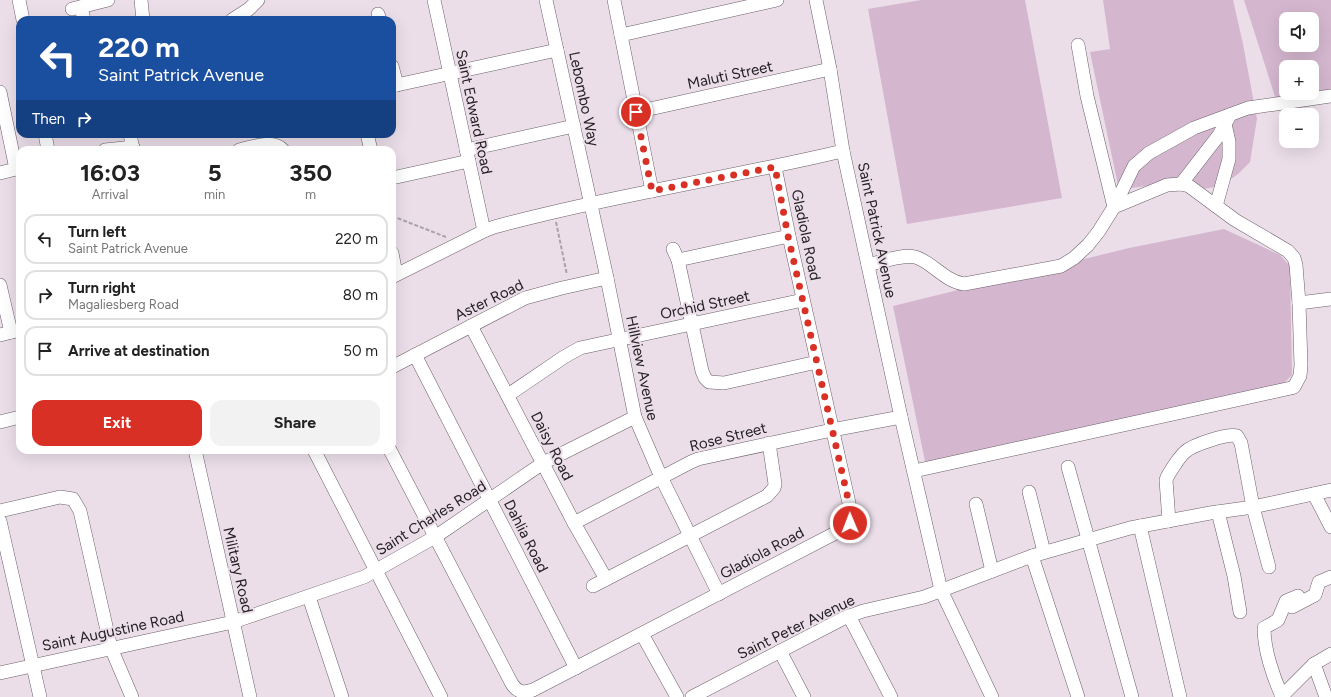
<!DOCTYPE html>
<meta charset="utf-8">
<style>
:root{--surface:#fff;--page:#f2f2f2;--text:#222;--muted:#767676;--line:#e0e0e0;--accent:#d93025}
body{margin:0;font-family:Figtree,sans-serif;background:var(--page);color:var(--text);height:100vh;display:flex;flex-direction:column;font-size:15px;white-space:nowrap}
*{box-sizing:border-box;margin:0}
p{font-size:13px;color:var(--muted)}
.icon{flex:none;width:22px;height:22px;fill:none;stroke:currentColor;stroke-width:2;stroke-linecap:round;stroke-linejoin:round}
.map{position:relative;flex:1;overflow:hidden}
.drawer{position:absolute;left:16px;top:146px;width:380px;height:308px;display:flex;flex-direction:column;background:var(--surface);border-radius:12px;box-shadow:0 4px 16px #0002}
.drawer>*{flex:none}
.guide{position:absolute;left:16px;top:16px;width:380px;height:122px;border-radius:12px;box-shadow:0 4px 16px #0002;background:#1a4fa0;color:#fff;overflow:hidden}
.controls{position:absolute;left:1279px;top:12px;display:grid;gap:8px}
.controls a{display:grid;place-items:center;width:40px;height:40px;border-radius:8px;background:var(--surface);box-shadow:0 4px 16px #0002;font-size:20px}
.pin{position:absolute;display:grid;place-items:center;width:34px;height:34px;color:#fff;margin:-17px;border:2px solid #fff;border-radius:50%;box-shadow:0 1px 4px #0007}
.me{position:absolute;width:44px;margin:-22px;rotate:359deg;stroke-linejoin:round;filter:drop-shadow(0 0 3px #0008)}
.turn{display:flex;align-items:center;gap:14px;height:84px;padding:0 16px;font-size:18px}
.turn .icon{width:52px;height:52px;stroke-width:2.5}
.turn b{display:block;font-size:28px;line-height:34px}
.then{display:flex;align-items:center;height:38px;padding:0 16px;background:#0003;gap:8px;font-size:15px}
.eta{display:flex;justify-content:space-evenly;align-items:center;height:68px;text-align:center}
.eta b{font-size:24px;font-weight:700;line-height:28px}
.button{display:flex;gap:8px;margin-top:auto;padding:8px 16px}
.button a{flex:1;height:46px;border-radius:12px;background:var(--accent);color:#fff;font-size:16px;font-weight:700;line-height:46px;text-align:center}
.button a+a{background:var(--page);color:var(--text)}
ul{padding:0;list-style:none}
li{display:flex;align-items:center;gap:12px;height:50px;margin:0 8px 6px;padding:0 8px;border:2px solid var(--line);border-radius:12px}
li div{flex:1}
li b{display:block;font-size:15px}
li em{font-style:normal}
.map>svg:first-child{display:block}
</style>
<div class="map">
<svg width="1331" height="697" viewBox="0 0 1331 697">
<rect width="100%" height="100%" fill="#ebdee9"/>
<g fill="#d4b7cf" fill-rule="evenodd">
<path d="M921,0H1025L1062,198L907,224L868,9Z"/>
<path d="M1103,0H1233L1243,44L1257,119L1250,162L1238,174L1221,186L1190,191L1153,185L1119,190L1090,52L1110,49Z"/>
<path d="M1244,0H1331V102L1280,112ZM1286,19H1312V45H1286ZM1286,67H1312V93H1286Z"/>
<path d="M1224,229L1280,255L1290,266L1292,375L1278,389L926,466L893,306L1129,248Z"/>
</g>
<g fill="none" stroke-linecap="round" stroke-linejoin="round">
<g stroke="#6a5f68" stroke-width="14">
<g id="minor">
<path d="M19,0L23,20"/>
<path d="M141,0L143,20"/>
<path d="M434,0L484,231"/>
<path d="M546,0L607,278L635,417L661,477L719,594"/>
<path d="M614,0L652,191"/>
<path d="M816,0L830,69L843,151L901,417L941,590L992,697"/>
<path d="M81,7L84,20"/>
<path d="M72,9L108,0"/>
<path d="M378,14L380,20"/>
<path d="M232,20L249,9L258,0"/>
<path d="M621,35L777,0"/>
<path d="M1078,45L1087,96L1114,207"/>
<path d="M392,66L397,85"/>
<path d="M392,86L557,50"/>
<path d="M0,92L16,169"/>
<path d="M636,112L830,69"/>
<path d="M45,134L48,150"/>
<path d="M130,134L133,150"/>
<path d="M367,134L371,150"/>
<path d="M105,150L133,147"/>
<path d="M239,150C252,147 273,139 283,150"/>
<path d="M466,150L574,126"/>
<path d="M0,173L20,168"/>
<path d="M392,178L469,161"/>
<path d="M1181,184L1219,135L1230,115"/>
<path d="M1216,206L1229,159V142L1225,124"/>
<path d="M1114,207L1134,166L1149,153L1194,128L1248,108L1331,96"/>
<path d="M673,249L678,260L702,371L705,378L709,382L724,383L817,362"/>
<path d="M392,253L396,274"/>
<path d="M678,260L789,236"/>
<path d="M868,265C880,262 903,254 915,257C931,261 944,281 964,284L1061,266L1074,258L1088,245L1099,231L1114,207L1167,185L1181,184L1189,186L1235,220L1288,251L1294,258L1296,265L1299,303L1301,365L1300,376L1294,387L1291,388L914,471"/>
<path d="M392,277L484,231L494,227C609,196 728,178 843,151"/>
<path d="M0,285L11,332"/>
<path d="M1299,303L1331,299"/>
<path d="M471,326L574,523L606,579"/>
<path d="M0,335L20,330"/>
<path d="M415,355L576,668"/>
<path d="M392,367L525,298L562,288L607,278"/>
<path d="M508,395L564,357L580,348L803,300"/>
<path d="M0,422L20,417"/>
<path d="M195,450L250,697"/>
<path d="M314,450L441,697"/>
<path d="M390,450L512,684C518,693 524,693 533,690L847,527L851,518L849,503L789,236L775,167"/>
<path d="M1068,467L1132,697"/>
<path d="M1029,492L1044,552"/>
<path d="M1314,494L1331,527"/>
<path d="M976,504L992,571"/>
<path d="M0,511L60,497L73,499L80,511L111,648L132,697"/>
<path d="M1218,512L1234,576L1240,612"/>
<path d="M0,521L40,697"/>
<path d="M1169,521L1166,480C1168,474 1180,456 1185,452C1192,445 1228,433 1237,436L1241,443L1253,507L1269,567"/>
<path d="M574,523L691,462L698,459L832,430L901,417"/>
<path d="M1140,526L1180,697"/>
<path d="M1032,556L1078,697"/>
<path d="M593,586L767,496L774,488L775,484L769,443"/>
<path d="M309,597L342,697"/>
<path d="M1292,607L1315,595L1319,582L1331,577"/>
<path d="M849,616L891,697"/>
<path d="M642,634L677,697"/>
<path d="M780,651L804,697"/>
<path d="M1314,664L1326,697"/>
<path d="M0,673L233,622L364,577L435,537L543,463L635,417"/>
<path d="M1282,696C1273,677 1264,649 1264,628L1278,620L1286,601L1298,596"/>
<path d="M692,697L844,618L863,611L924,597L1032,556L1130,528L1210,513L1253,507L1331,490"/>
<path d="M1281,697L1314,664L1331,654"/>
</g>
</g>
<g stroke="#aba1a9" stroke-width="2" stroke-dasharray="4 2" stroke-linecap="butt">
<path d="M392,216L446,237"/>
<path d="M556,222L567,275"/>
</g>
<use href="#minor" stroke="#fff" stroke-width="13"/>
</g>
<g fill="none" stroke-linecap="round" stroke-linejoin="round">
<path stroke="#d93025" stroke-width="7" stroke-dasharray="0 12.6" d="M636,112L652,191L775,167L788,236L849,503L851,518L850,523"/>
</g>
<g text-anchor="middle" stroke-width="4" stroke-linejoin="round" paint-order="stroke">
<g font-size="15" fill="#242024" stroke="#ebdee9">
<text transform="translate(730 75) rotate(-12)" y="5">Maluti Street</text>
<text transform="translate(584 99) rotate(78)" y="5">Lebombo Way</text>
<text transform="translate(474 112) rotate(78)" y="5">Saint Edward Road</text>
<text transform="translate(877 230) rotate(78)" y="5">Saint Patrick Avenue</text>
<text transform="translate(806 235) rotate(78)" y="5">Gladiola Road</text>
<text transform="translate(489 300) rotate(-26)" y="5">Aster Road</text>
<text transform="translate(705 305) rotate(-12)" y="5">Orchid Street</text>
<text transform="translate(642 368) rotate(78)" y="5">Hillview Avenue</text>
<text transform="translate(728 437) rotate(-14)" y="5">Rose Street</text>
<text transform="translate(552 446) rotate(63)" y="5">Daisy Road</text>
<text transform="translate(431 518) rotate(-32)" y="5">Saint Charles Road</text>
<text transform="translate(526 536) rotate(63)" y="5">Dahlia Road</text>
<text transform="translate(762 553) rotate(-28)" y="5">Gladiola Road</text>
<text transform="translate(238 570) rotate(77)" y="5">Military Road</text>
<text transform="translate(796 627) rotate(-26)" y="5">Saint Peter Avenue</text>
<text transform="translate(113 631) rotate(-12)" y="5">Saint Augustine Road</text>
</g>
</g>
</svg>
<div class="controls">
<a><svg class="icon" aria-label="sound" viewBox="0 0 24 24"><path d="M4 9h4l5-4v14l-5-4H4zM17 9q2 3 0 6"/></svg></a>
<a>+</a>
<a>−</a>
</div>
<div class="pin" style="left:636px;top:112px;background:#d93025"><svg class="icon" aria-label="arrive" viewBox="0 0 24 24"><path d="M6 21V4h12l-3 4 3 4H6"/></svg></div>
<svg class="me" style="left:850px;top:523px" viewBox="-20 -20 40 40"><circle r="17" fill="#d93025" stroke="#fff" stroke-width="3"/><path d="M0-11L8 9 0 5-8 9z" fill="#fff"/></svg>
<div class="guide">
<div class="turn"><svg class="icon" aria-label="left" viewBox="0 0 24 24"><path d="M17 20v-9H6M10 6l-5 5 5 5"/></svg><div><b>220 m</b>Saint Patrick Avenue</div></div>
<div class="then">Then<svg class="icon" aria-label="right" viewBox="0 0 24 24"><path d="M7 20v-9h11M14 6l5 5-5 5"/></svg></div>
</div>
<section class="drawer">
<div class="eta">
<div><b>16:03</b><p>Arrival</p></div>
<div><b>5</b><p>min</p></div>
<div><b>350</b><p>m</p></div>
</div>
<ul>
<li><svg class="icon" aria-label="left" viewBox="0 0 24 24"><path d="M17 20v-9H6M10 6l-5 5 5 5"/></svg><div><b>Turn left</b><p>Saint Patrick Avenue</p></div><em>220 m</em></li>
<li><svg class="icon" aria-label="right" viewBox="0 0 24 24"><path d="M7 20v-9h11M14 6l5 5-5 5"/></svg><div><b>Turn right</b><p>Magaliesberg Road</p></div><em>80 m</em></li>
<li><svg class="icon" aria-label="arrive" viewBox="0 0 24 24"><path d="M6 21V4h12l-3 4 3 4H6"/></svg><div><b>Arrive at destination</b></div><em>50 m</em></li>
</ul>
<div class="button"><a>Exit</a><a>Share</a></div>
</section>
</div>
